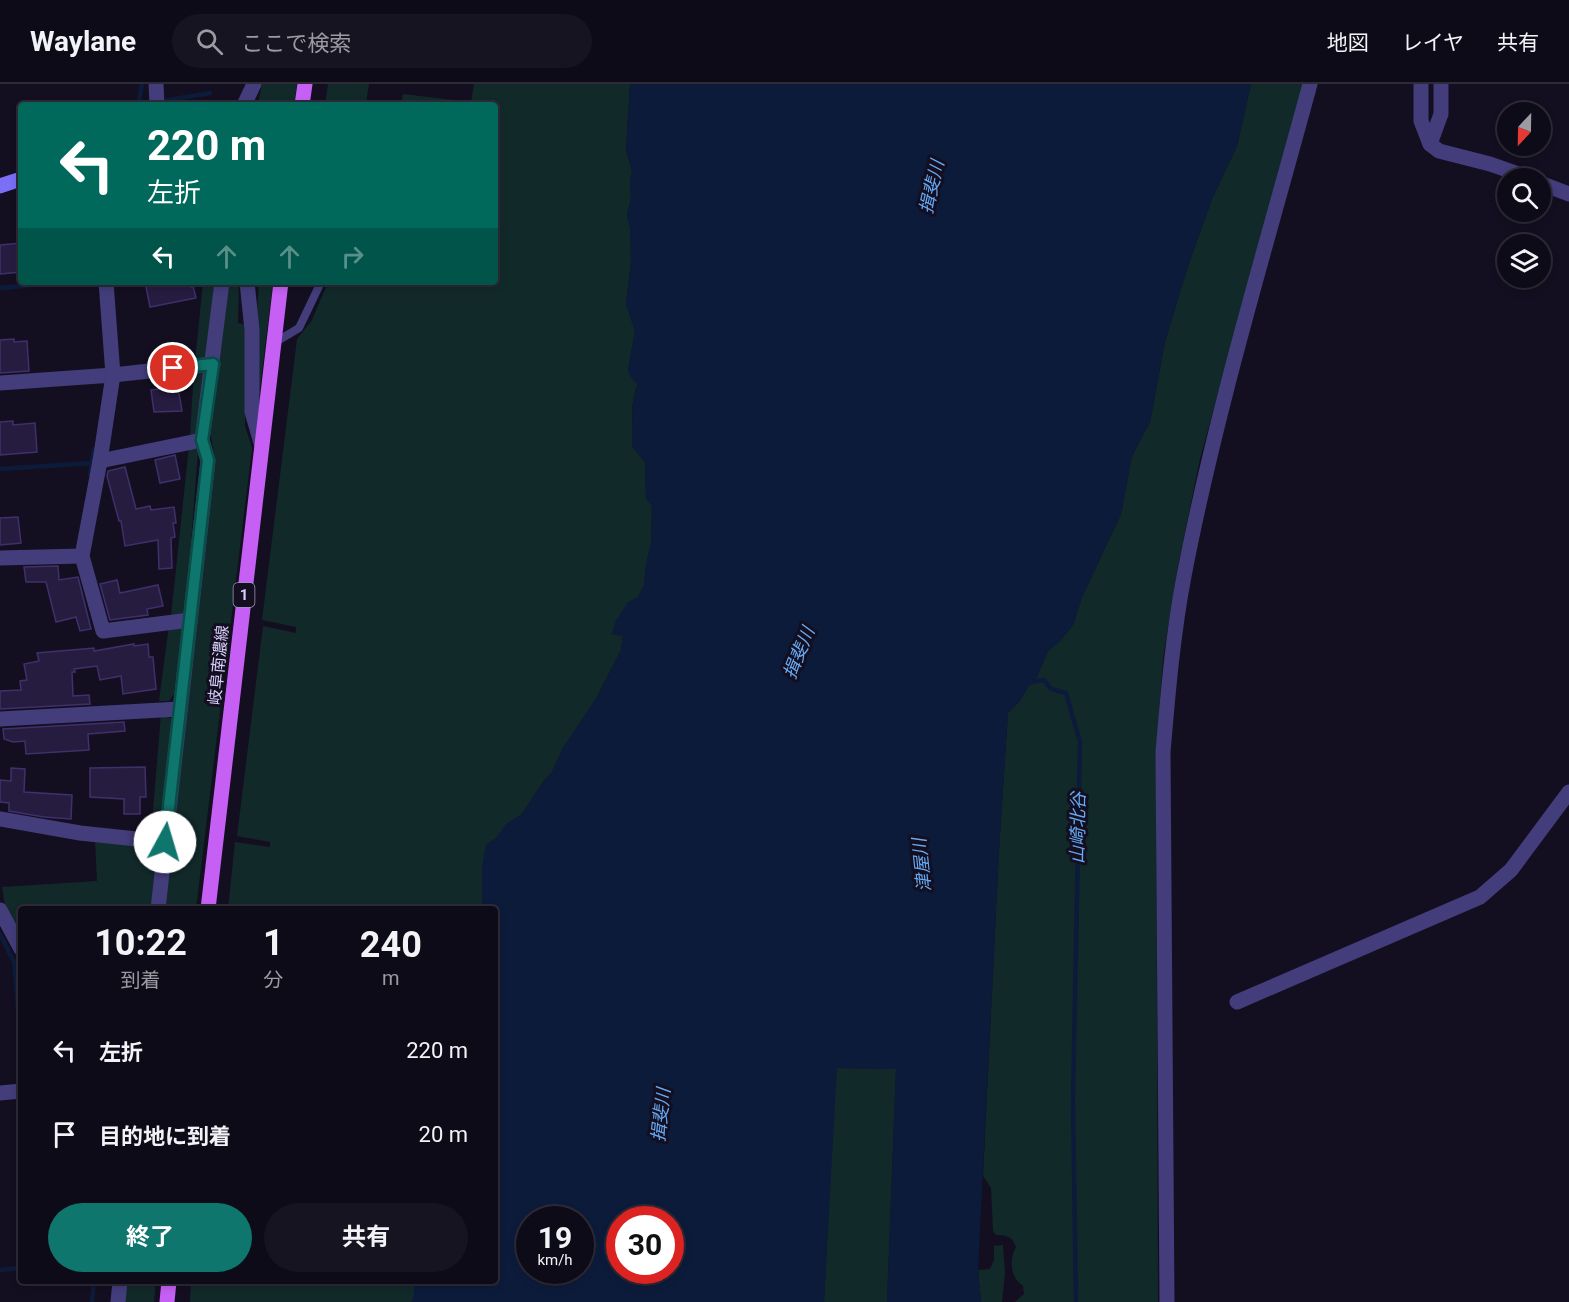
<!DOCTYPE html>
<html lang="ja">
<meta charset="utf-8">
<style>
:root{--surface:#0e0b18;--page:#171421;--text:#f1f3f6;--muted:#9b9ba2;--line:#2e2b37;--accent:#0f766e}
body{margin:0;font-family:Roboto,"Noto Sans JP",sans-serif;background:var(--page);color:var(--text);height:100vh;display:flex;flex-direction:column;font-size:22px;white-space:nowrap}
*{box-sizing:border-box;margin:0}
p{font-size:20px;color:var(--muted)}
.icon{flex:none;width:33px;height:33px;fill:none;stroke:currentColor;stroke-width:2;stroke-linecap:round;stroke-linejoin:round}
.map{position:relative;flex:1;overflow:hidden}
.sheet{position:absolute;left:18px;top:822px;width:480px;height:378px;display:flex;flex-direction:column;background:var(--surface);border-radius:6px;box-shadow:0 3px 9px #0003,0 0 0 2px var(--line)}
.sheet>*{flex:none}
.hud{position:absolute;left:18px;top:18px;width:480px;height:183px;border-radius:6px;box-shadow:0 3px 9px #0003,0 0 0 2px var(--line);background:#00695c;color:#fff;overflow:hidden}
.needle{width:39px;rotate:202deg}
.tools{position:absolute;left:1497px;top:18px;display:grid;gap:12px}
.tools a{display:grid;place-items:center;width:54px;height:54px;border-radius:50%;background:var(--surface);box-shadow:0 3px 9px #0003,0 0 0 2px var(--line);font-size:30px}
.speed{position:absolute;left:516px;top:1122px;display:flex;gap:12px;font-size:30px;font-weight:700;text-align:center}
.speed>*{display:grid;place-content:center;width:78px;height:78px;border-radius:50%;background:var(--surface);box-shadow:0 3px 9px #0003,0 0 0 2px var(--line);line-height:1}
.speed small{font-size:15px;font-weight:400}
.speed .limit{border:9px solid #d22;background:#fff;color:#111}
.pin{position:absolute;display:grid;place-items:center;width:51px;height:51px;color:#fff;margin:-26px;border:3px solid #fff;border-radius:50%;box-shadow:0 2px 6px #0007}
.me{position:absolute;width:66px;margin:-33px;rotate:6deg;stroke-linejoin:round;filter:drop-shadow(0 0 4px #0008)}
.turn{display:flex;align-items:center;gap:21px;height:126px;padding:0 30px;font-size:27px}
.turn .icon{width:78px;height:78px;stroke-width:2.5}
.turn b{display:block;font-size:42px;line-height:51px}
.lanes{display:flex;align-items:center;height:57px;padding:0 30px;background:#0003;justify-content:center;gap:30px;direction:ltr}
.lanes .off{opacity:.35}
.eta{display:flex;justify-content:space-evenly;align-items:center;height:102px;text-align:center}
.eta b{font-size:36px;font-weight:700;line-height:42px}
.primary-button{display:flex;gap:12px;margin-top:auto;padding:12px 30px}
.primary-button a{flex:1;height:69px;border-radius:36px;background:var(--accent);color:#fff;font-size:24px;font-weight:700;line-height:69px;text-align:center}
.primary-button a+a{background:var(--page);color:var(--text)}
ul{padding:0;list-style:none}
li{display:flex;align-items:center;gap:18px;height:84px;padding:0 30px}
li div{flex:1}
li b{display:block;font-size:22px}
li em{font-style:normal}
header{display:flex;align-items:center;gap:36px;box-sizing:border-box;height:84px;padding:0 30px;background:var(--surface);border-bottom:2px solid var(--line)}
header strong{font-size:28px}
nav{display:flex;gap:33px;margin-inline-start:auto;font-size:21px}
.search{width:420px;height:54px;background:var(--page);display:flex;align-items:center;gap:15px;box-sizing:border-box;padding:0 21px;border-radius:33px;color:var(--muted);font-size:22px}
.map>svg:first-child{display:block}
</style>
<header>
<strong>Waylane</strong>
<div class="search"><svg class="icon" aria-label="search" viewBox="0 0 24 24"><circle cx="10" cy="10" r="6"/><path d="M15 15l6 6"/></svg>ここで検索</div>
<nav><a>地図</a><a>レイヤ</a><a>共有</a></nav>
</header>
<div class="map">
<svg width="1569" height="1218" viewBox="0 0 1569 1218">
<rect width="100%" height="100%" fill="#130f20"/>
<g fill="#12292a">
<path d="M262,0H297L294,21H258Z"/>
<path d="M328,0H369L366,19L379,21H325Z"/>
<path d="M474,0H630L626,66L632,87L630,96L631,114L627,131L630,143L631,177L626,220L635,247L628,287L638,300C629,319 634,341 632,362L645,378L646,414L652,422L651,460L646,481L644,501L638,513L628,519L612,550L623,552L621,566L597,613L563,664L552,688L543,698L522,730L507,740L496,754L486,761L482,825H228L235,758L270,763V758L237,752L263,542L296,549V543L262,536L297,255L312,236L328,198H495V21H401L403,10L471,18Z"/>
<path d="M1251,0H1303L1200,375L1177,487L1163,575L1156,671L1158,1218H1015L1024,1210L1023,1202C1010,1193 1009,1176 1016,1163C1012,1152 1007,1151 996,1151L993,1147L991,1104L983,1092L999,766L1008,629L1019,618L1031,598L1037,593L1048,567L1059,558L1073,541L1082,513L1121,430L1132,372L1150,338L1165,258L1187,185L1212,115L1237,62Z"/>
<path d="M203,198H217L208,271L205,275L195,278Z"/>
<path d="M227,198H239L238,239L246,241L245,342L252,364L196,825H164L215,374L210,348Z"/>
<path d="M259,198H273L258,321L255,256Z"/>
<path d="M194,284L206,290L195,352H190Z"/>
<path d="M189,362H193L198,367L186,525L183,531L171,532Z"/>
<path d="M169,541H177L182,546L174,610L169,617H159Z"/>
<path d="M161,630L172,635L159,747L151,751Z"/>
<path d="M95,756L152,760L157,765L151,825H21V849L5,822L2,803L97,797Z"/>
<path d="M836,984L896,985L887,1218H824Z"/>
<path d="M1003,1161L1005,1189L1002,1218H981L978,1186L990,1185L994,1176V1162Z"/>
<path d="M125,1197H156L154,1218H124Z"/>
<path d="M191,1197H414V1212L412,1218H190Z"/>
</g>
<path fill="#0d1b3b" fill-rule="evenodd" d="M630,0H1251L1237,62L1212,115L1187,185L1165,258L1150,338L1132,372L1121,430L1082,513L1073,541L1059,558L1048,567L1037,593L1031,598L1019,618L1008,629L999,766L978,1186L981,1218H887L896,985L837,984L824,1218H412L414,1212V1197H495V825H482V782L486,761L496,754L506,740L522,730L538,705L552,688L563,664L597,613L621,566L623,552L612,550L616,536L628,518L638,513L644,501L646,481L651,460L652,422L646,414L645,378L632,362C634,341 629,320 638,301L632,295L628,287L635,247L626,220L631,177L630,143L627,131L631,114L630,96L632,86L626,66ZM530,1136H580V1186H530ZM620,1136H670V1186H620Z"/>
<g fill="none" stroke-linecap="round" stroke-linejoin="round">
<g stroke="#0d1b3b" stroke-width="4.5">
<path d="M142,0L138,21L145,20"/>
<path d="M163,17L210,9"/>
<path d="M0,204L71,198"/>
<path d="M0,385L92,379"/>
<path d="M90,390L94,365"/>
<path d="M1028,593L1031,598L1044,596L1051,605L1066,609L1080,658L1073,1017L1076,1218"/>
<path d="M0,850L14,878L21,957"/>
<path d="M0,1186L21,1184"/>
<path d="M92,1218L94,1197"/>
</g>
</g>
<g fill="#261c40" stroke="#3f306b" stroke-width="1.5">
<path d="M21,159V188L0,190V161Z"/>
<path d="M145,198H190L191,203L193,202L196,214L150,223Z"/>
<path d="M14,255V258L27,257L29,287L0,289V256Z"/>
<path d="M178,303L182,327L154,328L151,306Z"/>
<path d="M13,337V341L35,339L37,368L0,371V338Z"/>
<path d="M175,371L180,395L160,399L155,376Z"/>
<path d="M125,383L136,425L150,422L151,426L174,423L176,439H173L175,453L171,454L172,484L159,485L158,456L125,462L121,437H119L107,392L108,387Z"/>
<path d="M18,433L21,459L0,461V434Z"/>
<path d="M58,482L59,496L78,493L91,545L80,547L76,533L56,538L46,498H26L24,483Z"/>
<path d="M117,496L120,509L158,501L163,522L147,525L148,531L110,536L100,500Z"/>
<path d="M134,560V562L148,560L149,573H153L156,605L123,610L121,592L100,596L97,582L74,585L75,588H72L73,612L89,611L90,620L0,625V607L21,606L20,597L27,596L24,580L39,577L37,569L94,564V567Z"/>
<path d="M124,638L125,647L88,650L89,666L26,670L25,657L13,658L4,655L3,645Z"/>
<path d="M145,683L146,713H140V730H124V715L90,713V684Z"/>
<path d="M11,684L25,685L24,708L72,711L71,735L44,733L9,727V719L0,718V696L11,697Z"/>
</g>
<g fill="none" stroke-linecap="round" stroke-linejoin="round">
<path stroke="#433d7c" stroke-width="8" d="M274,259L299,244L321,198"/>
<g stroke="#433d7c" stroke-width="15">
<path d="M156,0L157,21"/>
<path d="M1421,0V37L1430,60L1439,67L1490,80L1530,94"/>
<path d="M244,21L254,0"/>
<path d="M1430,60L1441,30V0"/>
<path d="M1540,99L1569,110"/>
<path d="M247,198L252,246V328L261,359"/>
<path d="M0,299L113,291L213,280"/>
<path d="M100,377L202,356"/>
<path d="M82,472L103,547L190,536"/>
<path d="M0,474L82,472L100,377L113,291L106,198"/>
<path d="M0,635L179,625"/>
<path d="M0,735L80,749L165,758"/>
<path d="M158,825L208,377L202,356L222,198"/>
<path d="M0,826L21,865"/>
<path d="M1237,918L1480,813L1511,786L1569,708"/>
<path d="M0,1009L21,1007"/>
<path d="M118,1218L120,1197"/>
<path d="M1167,1218L1163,668C1168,609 1173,550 1184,492C1216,326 1266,163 1310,0"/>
</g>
<path stroke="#7a6ff5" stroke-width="15" d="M0,102L21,95"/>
<g stroke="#c660f4" stroke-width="15">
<path d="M302,21L305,0"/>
<path d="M208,825L281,198"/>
<path d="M167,1218L169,1197"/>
</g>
</g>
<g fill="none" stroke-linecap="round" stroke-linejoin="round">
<g stroke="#0a4d48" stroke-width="15">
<path id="route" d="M165,758L208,376L202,356L213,280L173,284"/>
</g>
<use href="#route" stroke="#0f766e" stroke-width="10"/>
</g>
<g text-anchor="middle" stroke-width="6" stroke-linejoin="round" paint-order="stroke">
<rect fill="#130f20" stroke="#9e97ba" stroke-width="1.5" x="233.5" y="499" width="21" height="24" rx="4.5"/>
<g font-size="15" font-weight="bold" fill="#d9d1fc">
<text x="244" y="516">1</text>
</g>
<g font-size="16" fill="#d9d1fc" stroke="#130f20">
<text transform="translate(218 581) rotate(-84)" y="6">岐阜南濃線</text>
</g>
<g font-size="18" font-style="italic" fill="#66aaf5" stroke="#130f20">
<text transform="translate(932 103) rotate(-77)" y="6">揖斐川</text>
<text transform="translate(799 569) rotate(-68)" y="6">揖斐川</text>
<text transform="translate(1078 744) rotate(-89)" y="6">山崎北谷</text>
<text transform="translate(922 781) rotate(-96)" y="6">津屋川</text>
<text transform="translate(661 1031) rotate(-84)" y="6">揖斐川</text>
</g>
</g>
</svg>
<div class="tools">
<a><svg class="needle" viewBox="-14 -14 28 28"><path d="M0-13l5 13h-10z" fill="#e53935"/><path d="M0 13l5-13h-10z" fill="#9b9ba2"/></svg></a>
<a><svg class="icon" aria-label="search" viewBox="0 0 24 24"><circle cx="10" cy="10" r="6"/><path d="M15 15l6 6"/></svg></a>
<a><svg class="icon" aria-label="layers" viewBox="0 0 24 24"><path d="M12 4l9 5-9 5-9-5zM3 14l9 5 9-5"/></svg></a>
</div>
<div class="speed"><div>19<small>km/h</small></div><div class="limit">30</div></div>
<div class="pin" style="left:173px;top:284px;background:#d93025"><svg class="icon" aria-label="arrive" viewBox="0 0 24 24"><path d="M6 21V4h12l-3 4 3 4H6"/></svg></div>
<svg class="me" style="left:165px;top:758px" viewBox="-20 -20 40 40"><circle r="19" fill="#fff"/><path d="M0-13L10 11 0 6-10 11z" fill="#0f766e"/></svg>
<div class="hud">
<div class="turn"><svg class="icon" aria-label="left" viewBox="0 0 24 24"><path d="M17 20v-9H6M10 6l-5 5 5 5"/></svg><div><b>220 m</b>左折</div></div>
<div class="lanes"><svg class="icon" aria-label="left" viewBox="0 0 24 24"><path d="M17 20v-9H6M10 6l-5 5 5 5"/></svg><svg class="icon off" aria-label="ahead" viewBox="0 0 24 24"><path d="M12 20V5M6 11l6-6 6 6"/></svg><svg class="icon off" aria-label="ahead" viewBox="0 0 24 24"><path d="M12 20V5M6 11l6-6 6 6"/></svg><svg class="icon off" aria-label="right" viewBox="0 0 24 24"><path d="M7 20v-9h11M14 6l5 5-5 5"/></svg></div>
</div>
<section class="sheet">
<div class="eta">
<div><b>10:22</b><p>到着</p></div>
<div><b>1</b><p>分</p></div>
<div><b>240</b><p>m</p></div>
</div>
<ul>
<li><svg class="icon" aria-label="left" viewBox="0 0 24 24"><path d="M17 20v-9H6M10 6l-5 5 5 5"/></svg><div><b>左折</b></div><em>220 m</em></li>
<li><svg class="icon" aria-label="arrive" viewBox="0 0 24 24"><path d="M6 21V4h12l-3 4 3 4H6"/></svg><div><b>目的地に到着</b></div><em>20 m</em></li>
</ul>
<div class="primary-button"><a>終了</a><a>共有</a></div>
</section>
</div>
